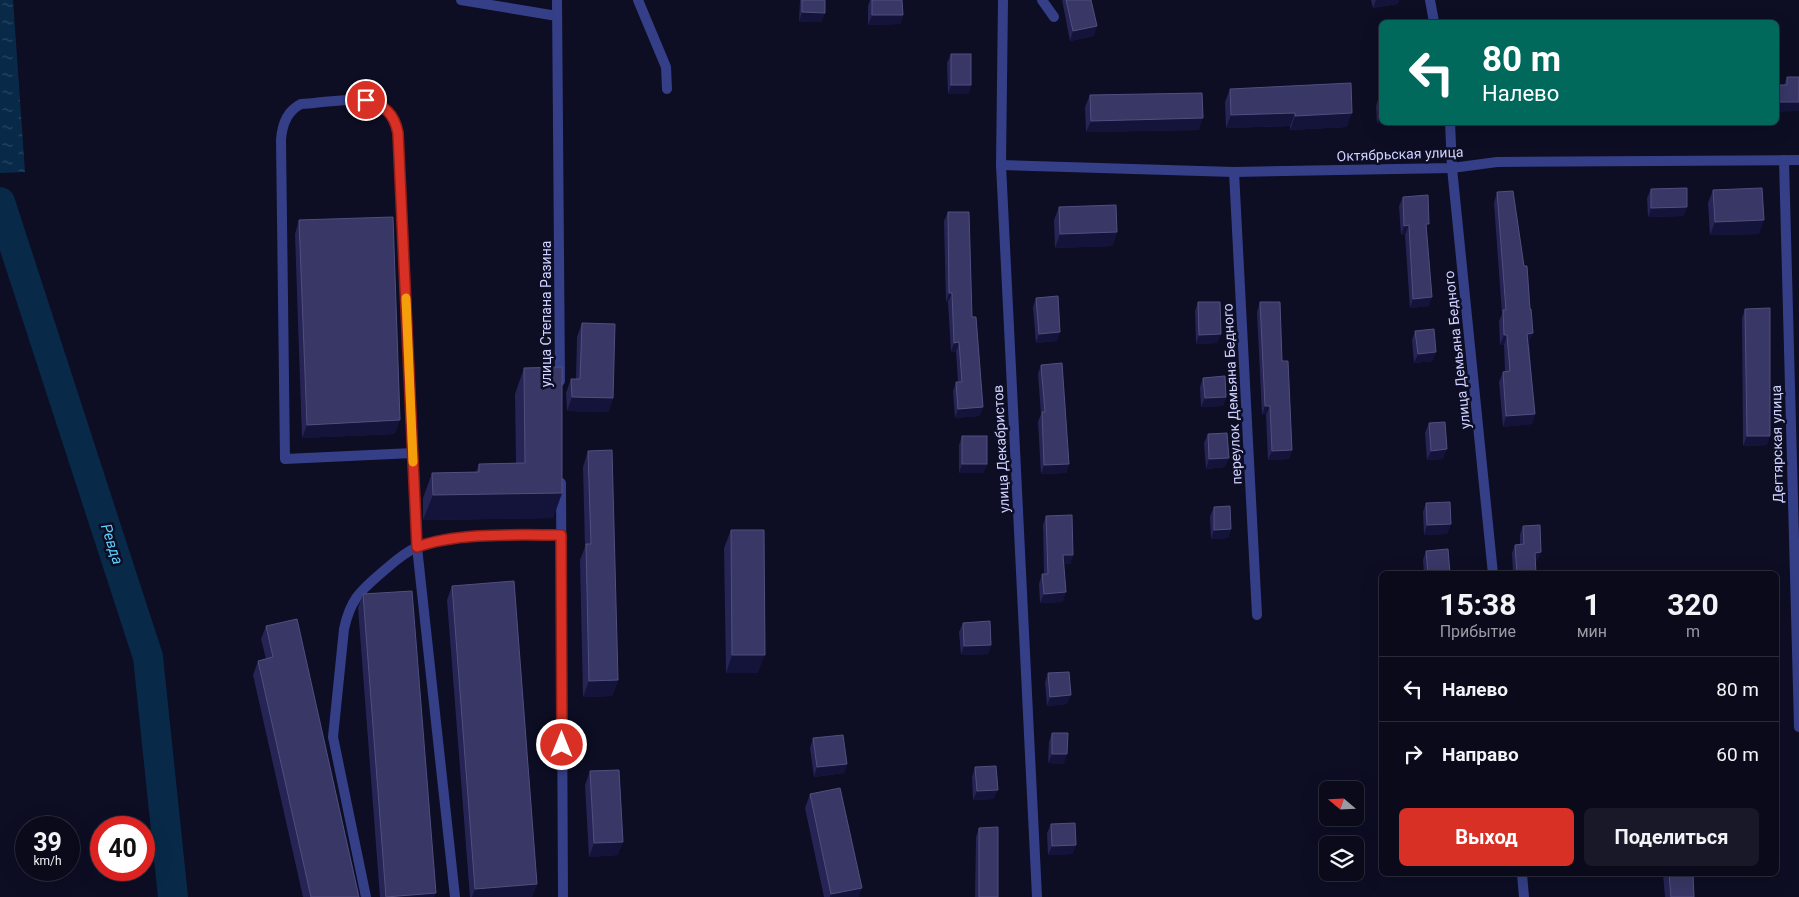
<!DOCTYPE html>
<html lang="ru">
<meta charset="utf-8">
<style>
:root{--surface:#0a0a1b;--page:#181828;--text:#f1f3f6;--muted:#999aa3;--line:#2a2b3a;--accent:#d93025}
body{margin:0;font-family:Roboto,sans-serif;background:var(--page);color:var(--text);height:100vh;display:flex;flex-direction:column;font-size:19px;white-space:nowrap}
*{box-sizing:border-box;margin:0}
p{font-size:16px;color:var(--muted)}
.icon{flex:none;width:28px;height:28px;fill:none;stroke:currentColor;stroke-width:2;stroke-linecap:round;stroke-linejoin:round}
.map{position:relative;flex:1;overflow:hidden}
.panel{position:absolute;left:1379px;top:571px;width:400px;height:305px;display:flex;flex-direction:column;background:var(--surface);border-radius:8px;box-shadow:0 5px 20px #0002,0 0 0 1px var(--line)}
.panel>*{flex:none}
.banner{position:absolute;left:1379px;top:20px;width:400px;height:105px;border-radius:8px;box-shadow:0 5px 20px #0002,0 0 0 1px var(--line);background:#00695c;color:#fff;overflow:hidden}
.needle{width:32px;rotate:289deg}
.controls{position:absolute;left:1319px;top:781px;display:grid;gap:10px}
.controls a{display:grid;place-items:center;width:45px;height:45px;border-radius:8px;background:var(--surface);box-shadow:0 5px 20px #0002,0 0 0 1px var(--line);font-size:25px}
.speed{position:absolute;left:15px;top:816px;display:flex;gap:10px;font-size:25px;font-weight:700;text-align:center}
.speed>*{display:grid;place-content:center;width:65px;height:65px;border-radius:50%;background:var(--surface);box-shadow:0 5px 20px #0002,0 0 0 1px var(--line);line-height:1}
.speed small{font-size:12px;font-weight:400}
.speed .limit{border:8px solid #d22;background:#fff;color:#111}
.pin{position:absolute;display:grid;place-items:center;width:42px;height:42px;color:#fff;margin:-21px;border:2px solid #fff;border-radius:50%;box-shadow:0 1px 5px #0007}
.me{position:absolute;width:55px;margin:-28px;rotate:0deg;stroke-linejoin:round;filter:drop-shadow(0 0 4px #0008)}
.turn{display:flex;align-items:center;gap:18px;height:105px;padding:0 20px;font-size:22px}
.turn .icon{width:65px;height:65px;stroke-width:2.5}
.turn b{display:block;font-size:35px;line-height:42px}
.eta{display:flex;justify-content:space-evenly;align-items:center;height:85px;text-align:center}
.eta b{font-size:30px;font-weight:700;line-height:35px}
.primary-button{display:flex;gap:10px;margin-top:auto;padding:10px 20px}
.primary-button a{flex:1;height:58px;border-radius:8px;background:var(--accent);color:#fff;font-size:20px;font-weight:700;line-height:58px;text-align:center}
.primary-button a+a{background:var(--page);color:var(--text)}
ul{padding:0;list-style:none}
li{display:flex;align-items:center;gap:15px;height:65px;padding:0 20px;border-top:1px solid var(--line)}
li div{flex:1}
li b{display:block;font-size:19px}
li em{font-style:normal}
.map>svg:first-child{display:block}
</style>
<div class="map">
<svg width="1799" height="897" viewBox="0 0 1799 897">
<defs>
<pattern id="water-ripples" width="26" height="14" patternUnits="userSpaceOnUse" patternTransform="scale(1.25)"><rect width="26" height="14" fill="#082a48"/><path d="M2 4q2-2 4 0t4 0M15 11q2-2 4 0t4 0" fill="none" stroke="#2b4863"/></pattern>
</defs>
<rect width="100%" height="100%" fill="#0d0d24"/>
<path fill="url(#water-ripples)" d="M0,0H13L25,172L0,173Z"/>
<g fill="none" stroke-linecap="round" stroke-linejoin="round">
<path stroke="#082a48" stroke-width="30" d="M0,202L148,657L173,897"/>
<g stroke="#343f87" stroke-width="10">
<path d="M638,0L666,67L667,89"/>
<path d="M1042,0L1054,17"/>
<path d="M413,453L285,459L281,140C282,124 287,111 301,104C337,102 389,87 398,133L417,547L455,897"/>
<path d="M366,897L333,737L344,629C350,601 359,592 380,574C392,564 403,553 417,547C448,532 526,535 561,535"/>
</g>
<g stroke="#343f87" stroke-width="10">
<path d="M461,0L557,16"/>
<path d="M1003,0L1001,165L1037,897"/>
<path d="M1430,0L1434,22"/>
<path d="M1450,122L1452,168L1493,574"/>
<path d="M1784,160L1799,727"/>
<path d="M1001,165L1234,172L1452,168L1497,162L1799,160"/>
<path d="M1234,172L1257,615"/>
<path d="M1522,874L1524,897"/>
</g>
<g stroke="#343f87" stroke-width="10">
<path d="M557,0L560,381"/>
<path d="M561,483L563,897"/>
</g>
</g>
<g fill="#262454">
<path d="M800,0H825V13L821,22H799Z"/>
<path d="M870,0H902L903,15L900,24L868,25V6Z"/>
<path d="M1062,0H1091L1094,36L1070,41Z"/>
<path d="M1371,0H1399L1397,4L1373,8Z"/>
<path d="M951,54L971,85L968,94H948L947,63Z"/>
<path d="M1787,77H1799L1776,112L1784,85Z"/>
<path d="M1230,89L1347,127L1290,130V126L1226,128L1225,102Z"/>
<path d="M1090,95L1199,130L1086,132L1085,107Z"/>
<path d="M1379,96L1381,122L1377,123L1376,106Z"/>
<path d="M1651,189L1687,207L1683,216L1648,217L1647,198Z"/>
<path d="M1713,190L1759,234L1710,235L1708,203Z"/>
<path d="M1497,192L1529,344L1535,414L1532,424L1503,427L1499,382L1503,372L1505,371L1504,345H1500L1499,321L1502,314L1494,203Z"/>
<path d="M1403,197L1429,306L1410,308L1405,235H1401L1399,206Z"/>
<path d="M1059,207L1117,232L1112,246L1055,248L1054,220Z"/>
<path d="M948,212L972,317L983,407L979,416L955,418L953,391L956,382H958L956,352H951L948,302H946L944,221Z"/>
<path d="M299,220L395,434L302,438L295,234Z"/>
<path d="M1036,298L1057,341L1036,343L1033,307Z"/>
<path d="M1198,302L1221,334L1217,343L1196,344L1195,311Z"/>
<path d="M1260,302L1282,361L1292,450L1289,459L1268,460L1266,415H1262L1257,312Z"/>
<path d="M1745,309L1767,445L1743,446L1742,318Z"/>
<path d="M582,323L613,398L608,412L567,411L566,393L571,379H576L577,337Z"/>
<path d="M1415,331L1433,361L1414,363L1412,340Z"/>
<path d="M1041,365L1069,464L1066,473L1041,474L1038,422L1041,414L1038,374Z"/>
<path d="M524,368L562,493L553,518L423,520V498L432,473L476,472L479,464L516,463L515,394Z"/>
<path d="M1203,378L1226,397L1223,406L1201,407L1200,387Z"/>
<path d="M1429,423L1443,459L1427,460L1425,433Z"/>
<path d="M1208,434L1225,467L1206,469L1204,443Z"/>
<path d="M962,436L987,464L983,473H959V445Z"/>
<path d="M588,451L618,680L612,696L583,697L580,560L585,547L583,467Z"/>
<path d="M1426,503L1451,524L1447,534L1424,535L1423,512Z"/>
<path d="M1214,507L1231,529L1228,538L1211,539L1210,516Z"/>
<path d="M1046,516L1073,555L1070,564H1063V602L1040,603L1039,584L1042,574H1044L1043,525Z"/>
<path d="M1523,526L1541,552L1537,561H1535L1536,574H1513L1512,553L1515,545L1520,544V534Z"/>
<path d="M731,530L758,673H726L724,548Z"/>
<path d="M1426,551L1450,574H1424L1423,560Z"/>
<path d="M452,586L537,884L532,897H470L447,600Z"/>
<path d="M363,594L434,897H380L358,608Z"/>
<path d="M963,623L991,645L988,654L961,655L959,632Z"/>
<path d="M266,626L359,897H303L253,675L258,661L266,659L261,639Z"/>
<path d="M1048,673L1067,704L1047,706L1045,682Z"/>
<path d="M1052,733L1064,764L1048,763L1049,742Z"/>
<path d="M813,738L847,764L844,773L814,777L810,748Z"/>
<path d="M975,767L994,799L973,800L972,777Z"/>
<path d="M590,771L618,855L589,857L585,785Z"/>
<path d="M810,794L859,897H824L805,808Z"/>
<path d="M1051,824L1076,845L1072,854L1048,855L1047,833Z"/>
<path d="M979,828L998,897H975L976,837Z"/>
<path d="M1663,874H1693L1694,897H1665Z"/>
</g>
<g fill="#141339">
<path d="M1376,0H1399L1397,4L1373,8Z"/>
<path d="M802,12L825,13L821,22H799Z"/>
<path d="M872,15H903L900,24L868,25Z"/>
<path d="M1097,26L1094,36L1070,41L1073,31Z"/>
<path d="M951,85H971L968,94H948Z"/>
<path d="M1776,102H1799V111L1776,112Z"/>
<path d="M1295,113L1290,126L1226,128L1231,115Z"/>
<path d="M1352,113L1347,127L1290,130L1295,116Z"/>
<path d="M1380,114H1381L1382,122L1377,123Z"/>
<path d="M1203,118L1199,130L1086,132L1091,121Z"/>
<path d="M1687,207L1683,216L1648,217L1651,208Z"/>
<path d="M1764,220L1759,234L1710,235L1715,222Z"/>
<path d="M1409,225L1405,235H1401L1404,226Z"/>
<path d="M1117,232L1112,246L1055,248L1060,234Z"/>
<path d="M949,293H952L948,302H946Z"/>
<path d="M1432,297L1429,306L1410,308L1413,299Z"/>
<path d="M1060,332L1057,341L1036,343L1039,334Z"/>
<path d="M1533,333L1529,344H1524L1527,334Z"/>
<path d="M1221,334L1217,343L1196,344L1199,335Z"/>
<path d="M1504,335H1507L1504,345H1500Z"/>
<path d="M959,342L956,352H951L954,343Z"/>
<path d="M1436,352L1433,361L1414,363L1418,354Z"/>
<path d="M572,397L613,398L608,412L567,411Z"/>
<path d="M1226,397L1223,406L1201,407L1205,398Z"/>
<path d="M1265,406H1270L1266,415H1262Z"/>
<path d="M983,407L979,416L955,418L958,409Z"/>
<path d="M1535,414L1532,424L1503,427L1506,416Z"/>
<path d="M400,420L395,434L302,438L307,425Z"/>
<path d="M1747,436H1770L1767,445L1743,446Z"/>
<path d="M1447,449L1443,459L1427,460L1431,451Z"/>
<path d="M1292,450L1289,459L1268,460L1272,451Z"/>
<path d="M1229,458L1225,467L1206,469L1209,459Z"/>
<path d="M962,464H987L983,473H959Z"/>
<path d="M1069,464L1066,473L1041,474L1044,465Z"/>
<path d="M562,493L553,518L423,520L433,495Z"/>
<path d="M1451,524L1447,534L1424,535L1427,525Z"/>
<path d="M1231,529L1228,538L1211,539L1214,530Z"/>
<path d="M1541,552L1537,561H1531L1535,553Z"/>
<path d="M1063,555H1073L1070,564L1059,565Z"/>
<path d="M1066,592L1063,602L1040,603L1044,594Z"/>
<path d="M991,645L988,654L961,655L964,646Z"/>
<path d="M732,655H765L758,673H726Z"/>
<path d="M618,680L612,696L583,697L589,681Z"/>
<path d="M1071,695L1067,704L1047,706L1050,697Z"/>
<path d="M1052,754H1067L1064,764L1048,763Z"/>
<path d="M847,764L844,773L814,777L817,767Z"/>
<path d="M998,790L994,799L973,800L977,791Z"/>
<path d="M623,842L618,855L589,857L594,843Z"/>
<path d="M1076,845L1072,854L1048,855L1052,846Z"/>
<path d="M537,884L532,897H472L475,889Z"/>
<path d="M862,888L859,897H830L831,894Z"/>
<path d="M436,893L434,897H391Z"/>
</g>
<g fill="#383766" stroke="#504f7e">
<path d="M802,0H825V13L802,12Z"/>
<path d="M872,0H902L903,15H872Z"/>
<path d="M1066,0H1091L1097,26L1073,31Z"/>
<rect x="951" y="54" width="20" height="31"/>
<path d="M1787,77H1799V102H1776V85H1787Z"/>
<path d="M1351,83L1352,113L1295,116V113L1231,115L1230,89Z"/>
<path d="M1202,93L1203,118L1091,121L1090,95Z"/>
<path d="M1379,96H1381V114H1380Z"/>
<path d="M1687,188V207L1651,208V189Z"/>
<path d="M1762,188L1764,220L1715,222L1713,190Z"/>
<path d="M1513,191L1524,266H1527L1530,309H1531L1533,333L1527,334L1535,414L1506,416L1503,372L1510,371L1507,335H1504L1503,310H1506L1497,192Z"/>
<path d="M1428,195L1429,224H1426L1432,297L1413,299L1409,225L1404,226L1403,197Z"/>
<path d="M1116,205L1117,232L1060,234L1059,207Z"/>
<path d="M948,212H969L972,317H976L983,407L958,409L956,382H962L959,342L954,343L952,293H949Z"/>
<path d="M393,217L400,420L307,425L299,220Z"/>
<path d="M1058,296L1060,332L1039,334L1036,298Z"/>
<path d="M1198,302H1220L1221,334L1199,335Z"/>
<path d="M1260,302H1280L1282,361H1288L1292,450L1272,451L1270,406H1265Z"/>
<path d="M1770,308V436H1747L1745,309Z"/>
<path d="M582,323L615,324L613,398L572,397L571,379H580Z"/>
<path d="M1434,329L1436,352L1418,354L1415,331Z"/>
<path d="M1062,363L1069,464L1044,465L1042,412H1045L1041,365Z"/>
<path d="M562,367V493L433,495L432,473L479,472V464L525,463L524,368Z"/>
<path d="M1225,376L1226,397L1205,398L1203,378Z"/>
<path d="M1445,422L1447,449L1431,451L1429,423Z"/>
<path d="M1227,433L1229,458L1209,459L1208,434Z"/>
<rect x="962" y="436" width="25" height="28"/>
<path d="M612,450L618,680L589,681L586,544H591L588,451Z"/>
<path d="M1450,502L1451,524L1427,525L1426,503Z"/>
<path d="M1230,506L1231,529L1214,530V507Z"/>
<path d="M1072,515L1073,555H1063L1066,592L1044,594L1042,574H1048L1046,516Z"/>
<path d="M1540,525L1541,552L1535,553L1536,574H1517L1515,545L1524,544L1523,526Z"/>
<path d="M731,530H764L765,655H732Z"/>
<path d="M1448,549L1450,573L1428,574L1426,551Z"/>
<path d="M514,581L537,884L475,889L452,586Z"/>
<path d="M412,591L436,893L386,897L363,594Z"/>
<path d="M297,619L359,897H311L258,661L273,657L266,626Z"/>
<path d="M990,621L991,645L964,646L963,623Z"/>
<path d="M1069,672L1071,695L1050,697L1048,673Z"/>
<path d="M1052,733H1068L1067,754H1052Z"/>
<path d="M843,735L847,764L817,767L813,738Z"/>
<path d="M996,766L998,790L977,791L975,767Z"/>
<path d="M619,770L623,842L594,843L590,771Z"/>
<path d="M840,788L862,888L831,894L810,794Z"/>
<path d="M1075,823L1076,845L1052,846L1051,824Z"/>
<path d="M998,827V897H979V828Z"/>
<path d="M1669,874H1693L1694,897H1671Z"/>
</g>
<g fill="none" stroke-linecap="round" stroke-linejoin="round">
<g stroke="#8d1f18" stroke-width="12">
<path id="route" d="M366,100C385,106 394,113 398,133L417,547C457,532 519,535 561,535L562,745"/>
</g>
<use href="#route" stroke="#d93025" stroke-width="9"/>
<path stroke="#f59e0b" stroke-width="9" d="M406,298L413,462"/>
</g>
<g text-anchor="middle" stroke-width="5" stroke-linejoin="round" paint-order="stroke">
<g font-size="14" fill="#d0d3ff" stroke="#0d0d24">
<text transform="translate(1400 154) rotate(-2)" y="5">Октябрьская улица</text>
<text transform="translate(546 314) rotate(-90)" y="5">улица Степана Разина</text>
<text transform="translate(1457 350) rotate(-96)" y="5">улица Демьяна Бедного</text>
<text transform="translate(1232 394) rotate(-93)" y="5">переулок Демьяна Бедного</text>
<text transform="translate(1777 444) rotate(-91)" y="5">Дегтярская улица</text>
<text transform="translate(1001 449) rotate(-93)" y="5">улица Декабристов</text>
</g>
<g font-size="15" font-style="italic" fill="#5ed0ff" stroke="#0d0d24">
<text transform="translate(112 544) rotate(72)" y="5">Ревда</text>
</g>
</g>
</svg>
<div class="controls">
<a><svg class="needle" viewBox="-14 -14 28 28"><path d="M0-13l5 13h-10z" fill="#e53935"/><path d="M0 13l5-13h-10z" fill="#999aa3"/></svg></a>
<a><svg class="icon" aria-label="layers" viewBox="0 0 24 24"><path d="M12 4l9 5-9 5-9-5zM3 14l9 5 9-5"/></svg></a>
</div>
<div class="speed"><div>39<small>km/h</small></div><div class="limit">40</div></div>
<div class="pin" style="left:366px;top:100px;background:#d93025"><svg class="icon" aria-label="arrive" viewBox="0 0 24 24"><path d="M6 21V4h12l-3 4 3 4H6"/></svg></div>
<svg class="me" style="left:562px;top:745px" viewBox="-20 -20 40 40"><circle r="17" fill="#d93025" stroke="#fff" stroke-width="3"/><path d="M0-11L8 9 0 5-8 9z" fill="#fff"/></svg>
<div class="banner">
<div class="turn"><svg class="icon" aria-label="left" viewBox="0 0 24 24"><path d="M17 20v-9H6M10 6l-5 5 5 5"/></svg><div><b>80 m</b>Налево</div></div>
</div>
<section class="panel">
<div class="eta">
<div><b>15:38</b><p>Прибытие</p></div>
<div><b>1</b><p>мин</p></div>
<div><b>320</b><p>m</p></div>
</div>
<ul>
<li><svg class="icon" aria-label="left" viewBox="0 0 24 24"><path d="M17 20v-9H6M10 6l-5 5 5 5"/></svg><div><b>Налево</b></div><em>80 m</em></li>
<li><svg class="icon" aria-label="right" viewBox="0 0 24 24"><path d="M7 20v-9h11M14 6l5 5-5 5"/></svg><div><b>Направо</b></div><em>60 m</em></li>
</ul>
<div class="primary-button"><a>Выход</a><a>Поделиться</a></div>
</section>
</div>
